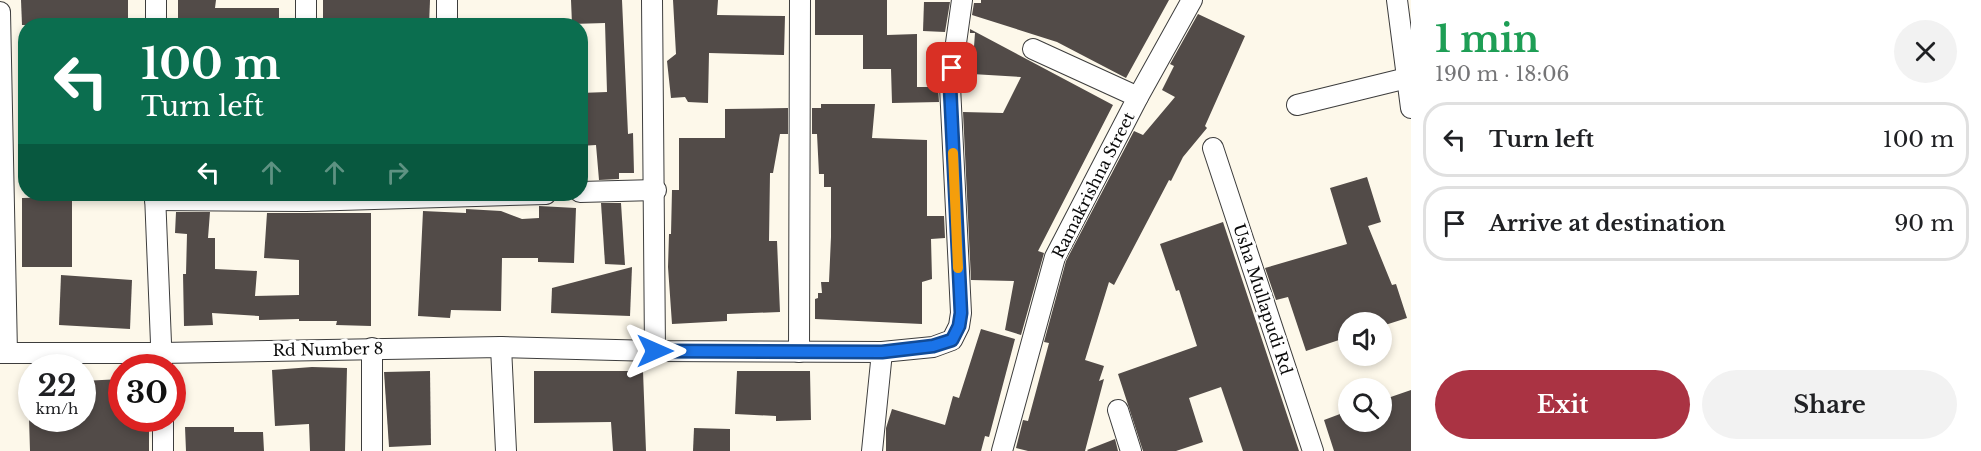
<!DOCTYPE html>
<meta charset="utf-8">
<style>
:root{--surface:#fff;--page:#f2f2f2;--text:#202124;--muted:#757577;--line:#e0e0e0;--accent:#aa3343}
body{margin:0;font-family:"Libre Baskerville",serif;background:var(--page);color:var(--text);height:100vh;display:flex;flex-direction:column;font-size:22px;white-space:nowrap}
*{box-sizing:border-box;margin:0}
p{font-size:20px;color:var(--muted)}
.icon{flex:none;width:33px;height:33px;fill:none;stroke:currentColor;stroke-width:2;stroke-linecap:round;stroke-linejoin:round}
.map{position:relative;flex:1;overflow:hidden}
.sheet{display:flex;flex-direction:column;background:var(--surface);width:570px}
.sheet>*{flex:none}
.guide{position:absolute;left:18px;top:18px;width:570px;height:183px;border-radius:24px;box-shadow:0 3px 9px #0003;background:#0b6e4f;color:#fff;overflow:hidden}
.tools{position:absolute;left:1338px;top:312px;display:grid;gap:12px}
.tools a{display:grid;place-items:center;width:54px;height:54px;border-radius:50%;background:var(--surface);box-shadow:0 3px 9px #0003;font-size:30px}
.speed{position:absolute;left:18px;top:354px;display:flex;gap:12px;font-size:30px;font-weight:700;text-align:center}
.speed>*{display:grid;place-content:center;width:78px;height:78px;border-radius:50%;background:var(--surface);box-shadow:0 3px 9px #0003;line-height:1}
.speed small{font-size:15px;font-weight:400}
.speed .limit{border:9px solid #d22;background:#fff;color:#111}
.pin{position:absolute;display:grid;place-items:center;width:51px;height:51px;color:#fff;margin:-26px;border-radius:12px;box-shadow:0 3px 9px #0006}
.me{position:absolute;width:66px;margin:-33px;rotate:90deg;stroke-linejoin:round;filter:drop-shadow(0 0 4px #0008)}
.turn{display:flex;align-items:center;gap:21px;height:126px;padding:0 24px;font-size:27px}
.turn .icon{width:78px;height:78px;stroke-width:2.5}
.turn b{display:block;font-size:42px;line-height:51px}
.lanes{display:flex;align-items:center;height:57px;padding:0 24px;background:#0003;justify-content:center;gap:30px;direction:ltr}
.lanes .off{opacity:.35}
.round{display:grid;place-items:center;flex:none;width:63px;height:63px;border-radius:32px;background:var(--page)}
.overview{display:flex;align-items:center;justify-content:space-between;height:102px;padding:0 24px}
h1{font-size:36px;font-weight:700;line-height:45px;color:#1e9e55}
.button{display:flex;gap:12px;margin-top:auto;padding:12px 24px}
.button a{flex:1;height:69px;border-radius:36px;background:var(--accent);color:#fff;font-size:24px;font-weight:700;line-height:69px;text-align:center}
.button a+a{background:var(--page);color:var(--text)}
ul{padding:0;list-style:none}
li{display:flex;align-items:center;gap:18px;height:75px;margin:0 12px 9px;padding:0 12px;border:3px solid var(--line);border-radius:24px}
li div{flex:1}
li b{display:block;font-size:22px}
li em{font-style:normal}
main{display:flex;flex:1;min-height:0}
.map>svg:first-child{display:block}
</style>
<main>
<div class="map">
<svg width="1411" height="451" viewBox="0 0 1411 451">
<rect width="100%" height="100%" fill="#fdf8ea"/>
<g fill="#524b48">
<path d="M21,0H128V25H22Z"/>
<path d="M178,0H216L215,8H279V26H178Z"/>
<path d="M323,0H430L429,26H323Z"/>
<path d="M571,0H622L628,134L633,133L634,173H619V179L599,180L596,145L580,146V93L607,92L605,23L572,24Z"/>
<path d="M673,0H718L717,15L785,16L784,55L709,53L708,103L688,102L685,97L671,98L667,61L676,54Z"/>
<path d="M815,0H887V35L917,34V87H938L939,102L892,103L891,69H863V35H815Z"/>
<path d="M981,0H1169L1126,78L1057,42L972,15L974,3H981Z"/>
<path d="M924,2H950L945,32L923,31Z"/>
<path d="M1198,14L1245,36L1205,126L1207,128L1183,157L1171,181L1169,180L1114,285L1109,282L1085,360L1104,366L1099,381L1104,379L1085,451H1028L1016,448L1023,420L1028,421L1049,343L1044,342L1066,261L1134,131L1143,135L1175,97L1162,90L1174,66L1170,64Z"/>
<path d="M970,29L1113,105L1038,251L1044,253L1021,335L1005,330L1014,281L971,280L963,112L1003,113L1021,77L972,74L975,33H970Z"/>
<path d="M821,104H875L872,138L927,140V216H944L945,238L931,239L932,279L922,282V324L815,319V299L818,298V293H822L821,282H829L831,237V187H824V174H819L817,134H812V108H821Z"/>
<path d="M788,108V134H780L773,173H770L769,241H777L780,312L727,314V321L672,324L668,267L669,234H671L672,190H679V138H725V109Z"/>
<path d="M1367,177L1381,222L1368,226L1392,285L1396,284L1407,318L1382,326V322H1348V337L1306,351L1288,297L1276,300L1265,268L1347,244L1330,188Z"/>
<path d="M72,197V267H22V198Z"/>
<path d="M601,203H621L625,265L605,264Z"/>
<path d="M539,206L576,208L574,263L538,262V258H502L501,311L451,310L450,318L418,316L423,211L466,213V209L501,211L522,219L539,218Z"/>
<path d="M176,212H210L208,238H215V269L257,271L255,296L299,295V260L264,258L267,213H371V326L336,325L337,321H299V319L259,320V316L212,313L213,325L184,326L183,274H186L187,234L175,233Z"/>
<path d="M1223,222L1299,451H1243L1221,387L1189,398L1203,442L1176,451H1143L1118,374L1197,346L1179,290L1176,291L1160,244Z"/>
<path d="M632,267L630,316L551,313L552,288Z"/>
<path d="M61,275L132,280L130,329L59,325Z"/>
<path d="M981,329L1015,339L989,437L985,436L981,451H886V428L892,409L945,425L953,396L959,398Z"/>
<path d="M312,367L347,368L345,451H310L309,424L275,426L272,370Z"/>
<path d="M430,371L431,445L389,447L384,372Z"/>
<path d="M534,371H643L646,451H613L611,422L534,423Z"/>
<path d="M737,371H810L811,420L776,421V416L735,414Z"/>
<path d="M122,379V418H134V429H149V451H30L29,418H82V381Z"/>
<path d="M1411,390V451H1334L1324,420L1348,411V422H1382V400Z"/>
<path d="M185,427H234V432H263L264,451H186Z"/>
<path d="M694,428L730,429V451H693Z"/>
<path d="M1115,439L1118,451H1088L1087,450Z"/>
</g>
<g fill="none" stroke-linecap="round" stroke-linejoin="round">
<g stroke="#3d3d3d" stroke-width="22">
<g id="minor">
<path d="M156,0V26"/>
<path d="M306,0V26"/>
<path d="M652,0L655,351L882,352L872,451"/>
<path d="M1397,0L1411,108"/>
<path d="M0,12L7,353"/>
<path d="M447,26V0"/>
<path d="M1033,49L1138,97"/>
<path d="M1297,105L1407,78"/>
<path d="M1213,148L1313,451"/>
<path d="M580,192L656,190"/>
<path d="M155,194L162,368"/>
<path d="M155,200L306,201L546,194"/>
<path d="M501,347L506,451"/>
<path d="M372,348V451"/>
<path d="M799,352L800,0"/>
<path d="M882,352L933,347L952,340L959,326L961,313L950,86L962,0"/>
<path d="M0,353H162L501,347L655,351"/>
<path d="M1118,410L1131,451"/>
<path d="M163,418V451"/>
<path d="M1002,451L1055,257L1138,97L1192,0"/>
</g>
</g>
<use href="#minor" stroke="#fff" stroke-width="20"/>
</g>
<g fill="none" stroke-linecap="round" stroke-linejoin="round">
<g stroke="#114b97" stroke-width="15">
<path id="route" d="M655,351L882,352L933,346L952,340L959,326L961,313L950,86L952,68"/>
</g>
<use href="#route" stroke="#1a73e8" stroke-width="10"/>
<path stroke="#f59e0b" stroke-width="10" d="M953,153L958,268"/>
</g>
<g text-anchor="middle" stroke-width="6" stroke-linejoin="round" paint-order="stroke">
<g font-size="16" fill="#0a0a0a" stroke="#fff">
<text transform="translate(1093 185) rotate(-63)" y="6">Ramakrishna Street</text>
<text transform="translate(1263 299) rotate(72)" y="6">Usha Mullapudi Rd</text>
<text transform="translate(328 349) rotate(-1)" y="6">Rd Number 8</text>
</g>
</g>
</svg>
<div class="tools">
<a><svg class="icon" aria-label="sound" viewBox="0 0 24 24"><path d="M4 9h4l5-4v14l-5-4H4zM17 9q2 3 0 6"/></svg></a>
<a><svg class="icon" aria-label="search" viewBox="0 0 24 24"><circle cx="10" cy="10" r="6"/><path d="M15 15l6 6"/></svg></a>
</div>
<div class="speed"><div>22<small>km/h</small></div><div class="limit">30</div></div>
<div class="pin" style="left:952px;top:68px;background:#d93025"><svg class="icon" aria-label="arrive" viewBox="0 0 24 24"><path d="M6 21V4h12l-3 4 3 4H6"/></svg></div>
<svg class="me" style="left:655px;top:351px" viewBox="-20 -20 40 40"><path d="M0-17L14 15 0 8-14 15z" fill="#1a73e8" stroke="#fff" stroke-width="4"/></svg>
<div class="guide">
<div class="turn"><svg class="icon" aria-label="left" viewBox="0 0 24 24"><path d="M17 20v-9H6M10 6l-5 5 5 5"/></svg><div><b>100 m</b>Turn left</div></div>
<div class="lanes"><svg class="icon" aria-label="left" viewBox="0 0 24 24"><path d="M17 20v-9H6M10 6l-5 5 5 5"/></svg><svg class="icon off" aria-label="ahead" viewBox="0 0 24 24"><path d="M12 20V5M6 11l6-6 6 6"/></svg><svg class="icon off" aria-label="ahead" viewBox="0 0 24 24"><path d="M12 20V5M6 11l6-6 6 6"/></svg><svg class="icon off" aria-label="right" viewBox="0 0 24 24"><path d="M7 20v-9h11M14 6l5 5-5 5"/></svg></div>
</div>
</div>
<section class="sheet">
<div class="overview"><div><h1>1 min</h1><p>190 m · 18:06</p></div><a class="round"><svg class="icon" aria-label="close" viewBox="0 0 24 24"><path d="M6 6l12 12M18 6L6 18"/></svg></a></div>
<ul>
<li><svg class="icon" aria-label="left" viewBox="0 0 24 24"><path d="M17 20v-9H6M10 6l-5 5 5 5"/></svg><div><b>Turn left</b></div><em>100 m</em></li>
<li><svg class="icon" aria-label="arrive" viewBox="0 0 24 24"><path d="M6 21V4h12l-3 4 3 4H6"/></svg><div><b>Arrive at destination</b></div><em>90 m</em></li>
</ul>
<div class="button"><a>Exit</a><a>Share</a></div>
</section>
</main>
